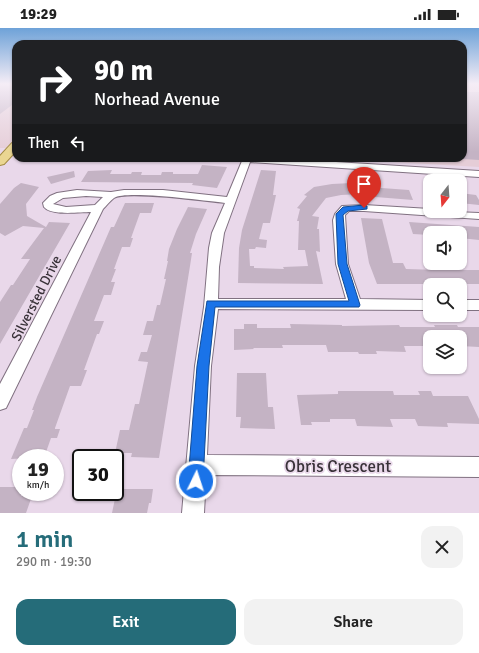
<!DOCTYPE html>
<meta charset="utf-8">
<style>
:root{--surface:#fff;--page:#f2f2f2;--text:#222;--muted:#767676;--accent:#256c79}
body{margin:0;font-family:Signika,sans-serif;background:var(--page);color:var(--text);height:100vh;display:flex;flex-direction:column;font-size:15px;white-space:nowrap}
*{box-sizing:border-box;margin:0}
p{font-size:13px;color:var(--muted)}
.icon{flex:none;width:22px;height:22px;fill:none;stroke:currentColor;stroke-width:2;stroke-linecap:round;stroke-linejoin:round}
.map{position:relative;height:485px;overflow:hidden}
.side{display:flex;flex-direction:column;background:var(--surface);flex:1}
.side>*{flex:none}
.banner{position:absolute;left:12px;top:12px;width:455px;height:122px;border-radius:12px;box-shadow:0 1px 3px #0004;background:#202124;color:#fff;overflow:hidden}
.needle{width:26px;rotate:197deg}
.fabs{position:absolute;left:423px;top:146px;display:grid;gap:8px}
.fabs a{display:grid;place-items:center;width:44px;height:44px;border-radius:8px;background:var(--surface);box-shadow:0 1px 3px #0004;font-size:20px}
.speed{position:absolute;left:12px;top:421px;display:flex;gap:8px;font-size:20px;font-weight:700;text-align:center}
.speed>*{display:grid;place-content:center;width:52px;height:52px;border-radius:50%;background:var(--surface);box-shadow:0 1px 3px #0004;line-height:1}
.speed small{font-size:10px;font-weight:400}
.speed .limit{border:2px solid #111;border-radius:6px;background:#fff;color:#111}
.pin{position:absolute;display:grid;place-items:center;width:34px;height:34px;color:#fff;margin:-41px -17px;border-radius:50% 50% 50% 0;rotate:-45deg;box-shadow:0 0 4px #0007}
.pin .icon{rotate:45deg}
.me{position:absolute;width:44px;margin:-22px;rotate:4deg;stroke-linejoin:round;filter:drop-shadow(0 0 3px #0008)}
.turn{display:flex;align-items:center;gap:14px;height:84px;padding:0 16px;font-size:18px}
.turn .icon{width:52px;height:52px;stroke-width:2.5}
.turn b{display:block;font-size:28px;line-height:34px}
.then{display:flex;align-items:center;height:38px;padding:0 16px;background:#0003;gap:8px;font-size:15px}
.round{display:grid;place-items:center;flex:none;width:42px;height:42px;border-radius:12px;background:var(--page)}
.head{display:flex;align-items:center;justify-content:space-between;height:68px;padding:0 16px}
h1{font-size:24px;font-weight:600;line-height:30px;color:var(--accent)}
.primary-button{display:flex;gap:8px;margin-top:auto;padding:8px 16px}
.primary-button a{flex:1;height:46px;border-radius:12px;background:var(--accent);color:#fff;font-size:16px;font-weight:600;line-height:46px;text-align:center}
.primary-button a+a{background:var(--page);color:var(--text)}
.status{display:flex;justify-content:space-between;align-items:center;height:28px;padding:0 20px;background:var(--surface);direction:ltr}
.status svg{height:11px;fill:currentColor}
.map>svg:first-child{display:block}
</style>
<div class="status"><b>19:29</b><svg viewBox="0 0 49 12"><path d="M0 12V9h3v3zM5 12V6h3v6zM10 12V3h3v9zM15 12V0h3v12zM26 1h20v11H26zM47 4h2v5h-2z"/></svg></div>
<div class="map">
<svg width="479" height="485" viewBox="0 0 479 485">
<rect width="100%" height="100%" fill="#e9d8ea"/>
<g fill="#e5cdd7">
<rect x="0" y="56" width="16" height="64"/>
<path d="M463,56H479V139L324,130H463Z"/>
</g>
<g fill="#c4b3c4">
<path d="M0,56H16V74L0,86Z"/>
<path d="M463,64H479V132L463,131Z"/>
<path d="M202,137L227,139L217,160L192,157L193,155L81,154L88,143L112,142L110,146H131L132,144H142L141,147H161L162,144H173V146H198Z"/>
<path d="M261,142L276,143L273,167H276L270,195H263L259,211L267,212L266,220L256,219L255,221H249L250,238H254V240L284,241L283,239L308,238L305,222H298L299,193H297L300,181L297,180L307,168L304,167L314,159L332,156L352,155L354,158L409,162L413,172L363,168L362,166L341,167L326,170L312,188L319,189L317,201H319L320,224L316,223L323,256L238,255L239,220L242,202Z"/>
<path d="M74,143L75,149L51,156L47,149Z"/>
<path d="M21,155L39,159L26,176L27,188L46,199L49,194L70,195L0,316V274L11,257H13L30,231H21L44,200L23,198L5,208L0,205V176L14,160Z"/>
<path d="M460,165L476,167L479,172V177L460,175Z"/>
<path d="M125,175H154L151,185H140L131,210H133L130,219H122L114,241H116L111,254H115L111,267H104L94,293H104L99,306H97L84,342H87L81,358H70L55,400V401H60L57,410H51L45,427H30L29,430L11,431L24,400H27L34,382H32L37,369L111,199H114Z"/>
<path d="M188,179L207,181L196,206L190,225H192L190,238L159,430L131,429L132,425H115L120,402H129L135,376H139L148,334L138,333L141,324H147L152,307H143L147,293H153L157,277H160L166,251H164L168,233H167L169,221L177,201Z"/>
<path d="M361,190L382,191L393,235H403L406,241L439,242L438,239H451L452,242H479V256H377L369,235Z"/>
<path d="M409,194L479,199V212L460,210V205H430V207L413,206Z"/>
<path d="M244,296H257V300H291L290,296L342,297V298L399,297L400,299H435L434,297H457L458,299H479V319L460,318V309H430V318H404L406,324L376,323L377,326H359L358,324H328L326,317H282L283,320H253L254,321L234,322V301H244Z"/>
<path d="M237,345H266L268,379H273L275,401L240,400L241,389H236Z"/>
<path d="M338,363H393L394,367H420L418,363H431L433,368H468L479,391V396L447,395L448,399L418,398L415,391H390L393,399L357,398L355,391H330V394H311L312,397H301L297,367L338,366Z"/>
<path d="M0,459H21V468H32L26,485H0Z"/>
<path d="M117,461H153L151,475H149L147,485H112Z"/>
</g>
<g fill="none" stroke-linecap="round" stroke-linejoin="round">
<g stroke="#807181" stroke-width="2">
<g id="minor">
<path d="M226,130H272L479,143V149L250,134L224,205L219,239L218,271H346L336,236L333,192L335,186L342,178L364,177L430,181V183L479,185V191L364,183H349L345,187L348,236L360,271L430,272V282L218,281L211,338L207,427L479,429V449L206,447L204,485H182L195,338L204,279L209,220L212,205L225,175C206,173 126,162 114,170C110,173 106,178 103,181L6,380L0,382V356L91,184C80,184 51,188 44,179L43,175L50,168L57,165L77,162L111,164L124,162H163L227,169L242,133H230ZM86,168L103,169L95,177L66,179L53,176L63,170Z"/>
<rect x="460" y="272" width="19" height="10"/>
</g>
</g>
<g stroke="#a38b43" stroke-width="2">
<path id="major" d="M16,114V123L4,136L0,137V128L12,115Z"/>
</g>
<use href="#minor" fill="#fff" fill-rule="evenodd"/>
<use href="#major" fill="#ead692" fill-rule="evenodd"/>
</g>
<linearGradient id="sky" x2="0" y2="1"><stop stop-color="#6ea2d8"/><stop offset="0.45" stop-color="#f5edf6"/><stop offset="1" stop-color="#f5edf6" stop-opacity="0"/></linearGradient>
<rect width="479" height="124" fill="url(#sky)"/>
<path fill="#1a73e8" stroke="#114b97" d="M364,177L367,178V181L348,183L343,187L347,236L360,277L359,279H215L209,338L203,453L201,458L196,460L190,458L188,453L197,338L207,273H349L338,236L336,186L343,179Z"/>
<g text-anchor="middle" stroke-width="3.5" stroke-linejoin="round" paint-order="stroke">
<g font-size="14" fill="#393239" stroke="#e9d8ea">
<text transform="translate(36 270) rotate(-63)" y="5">Silversted Drive</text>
</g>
<g font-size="17" fill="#393239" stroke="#e9d8ea">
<text x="338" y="444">Obris Crescent</text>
</g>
</g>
</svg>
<div class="fabs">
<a><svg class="needle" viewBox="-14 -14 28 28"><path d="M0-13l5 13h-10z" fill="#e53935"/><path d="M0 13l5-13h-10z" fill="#767676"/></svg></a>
<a><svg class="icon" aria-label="sound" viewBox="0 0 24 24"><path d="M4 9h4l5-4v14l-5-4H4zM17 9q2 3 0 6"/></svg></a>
<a><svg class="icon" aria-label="search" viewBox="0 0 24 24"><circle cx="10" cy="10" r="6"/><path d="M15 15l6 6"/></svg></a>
<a><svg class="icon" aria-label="layers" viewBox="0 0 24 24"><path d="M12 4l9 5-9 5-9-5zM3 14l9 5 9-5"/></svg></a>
</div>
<div class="speed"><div>19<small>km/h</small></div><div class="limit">30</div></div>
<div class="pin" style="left:364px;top:180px;background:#d93025"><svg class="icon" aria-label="arrive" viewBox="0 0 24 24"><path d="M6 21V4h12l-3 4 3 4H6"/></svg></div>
<svg class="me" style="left:196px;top:453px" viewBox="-20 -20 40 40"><circle r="17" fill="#1a73e8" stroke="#fff" stroke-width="3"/><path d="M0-11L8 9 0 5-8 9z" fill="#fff"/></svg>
<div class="banner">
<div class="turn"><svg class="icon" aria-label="right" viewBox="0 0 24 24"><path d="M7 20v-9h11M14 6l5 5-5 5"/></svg><div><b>90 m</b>Norhead Avenue</div></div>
<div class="then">Then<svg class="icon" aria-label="left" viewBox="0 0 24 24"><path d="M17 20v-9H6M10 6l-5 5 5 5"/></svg></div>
</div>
</div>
<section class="side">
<div class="head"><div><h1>1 min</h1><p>290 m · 19:30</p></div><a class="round"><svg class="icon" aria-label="close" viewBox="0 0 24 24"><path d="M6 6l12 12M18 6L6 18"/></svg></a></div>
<div class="primary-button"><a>Exit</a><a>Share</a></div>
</section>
